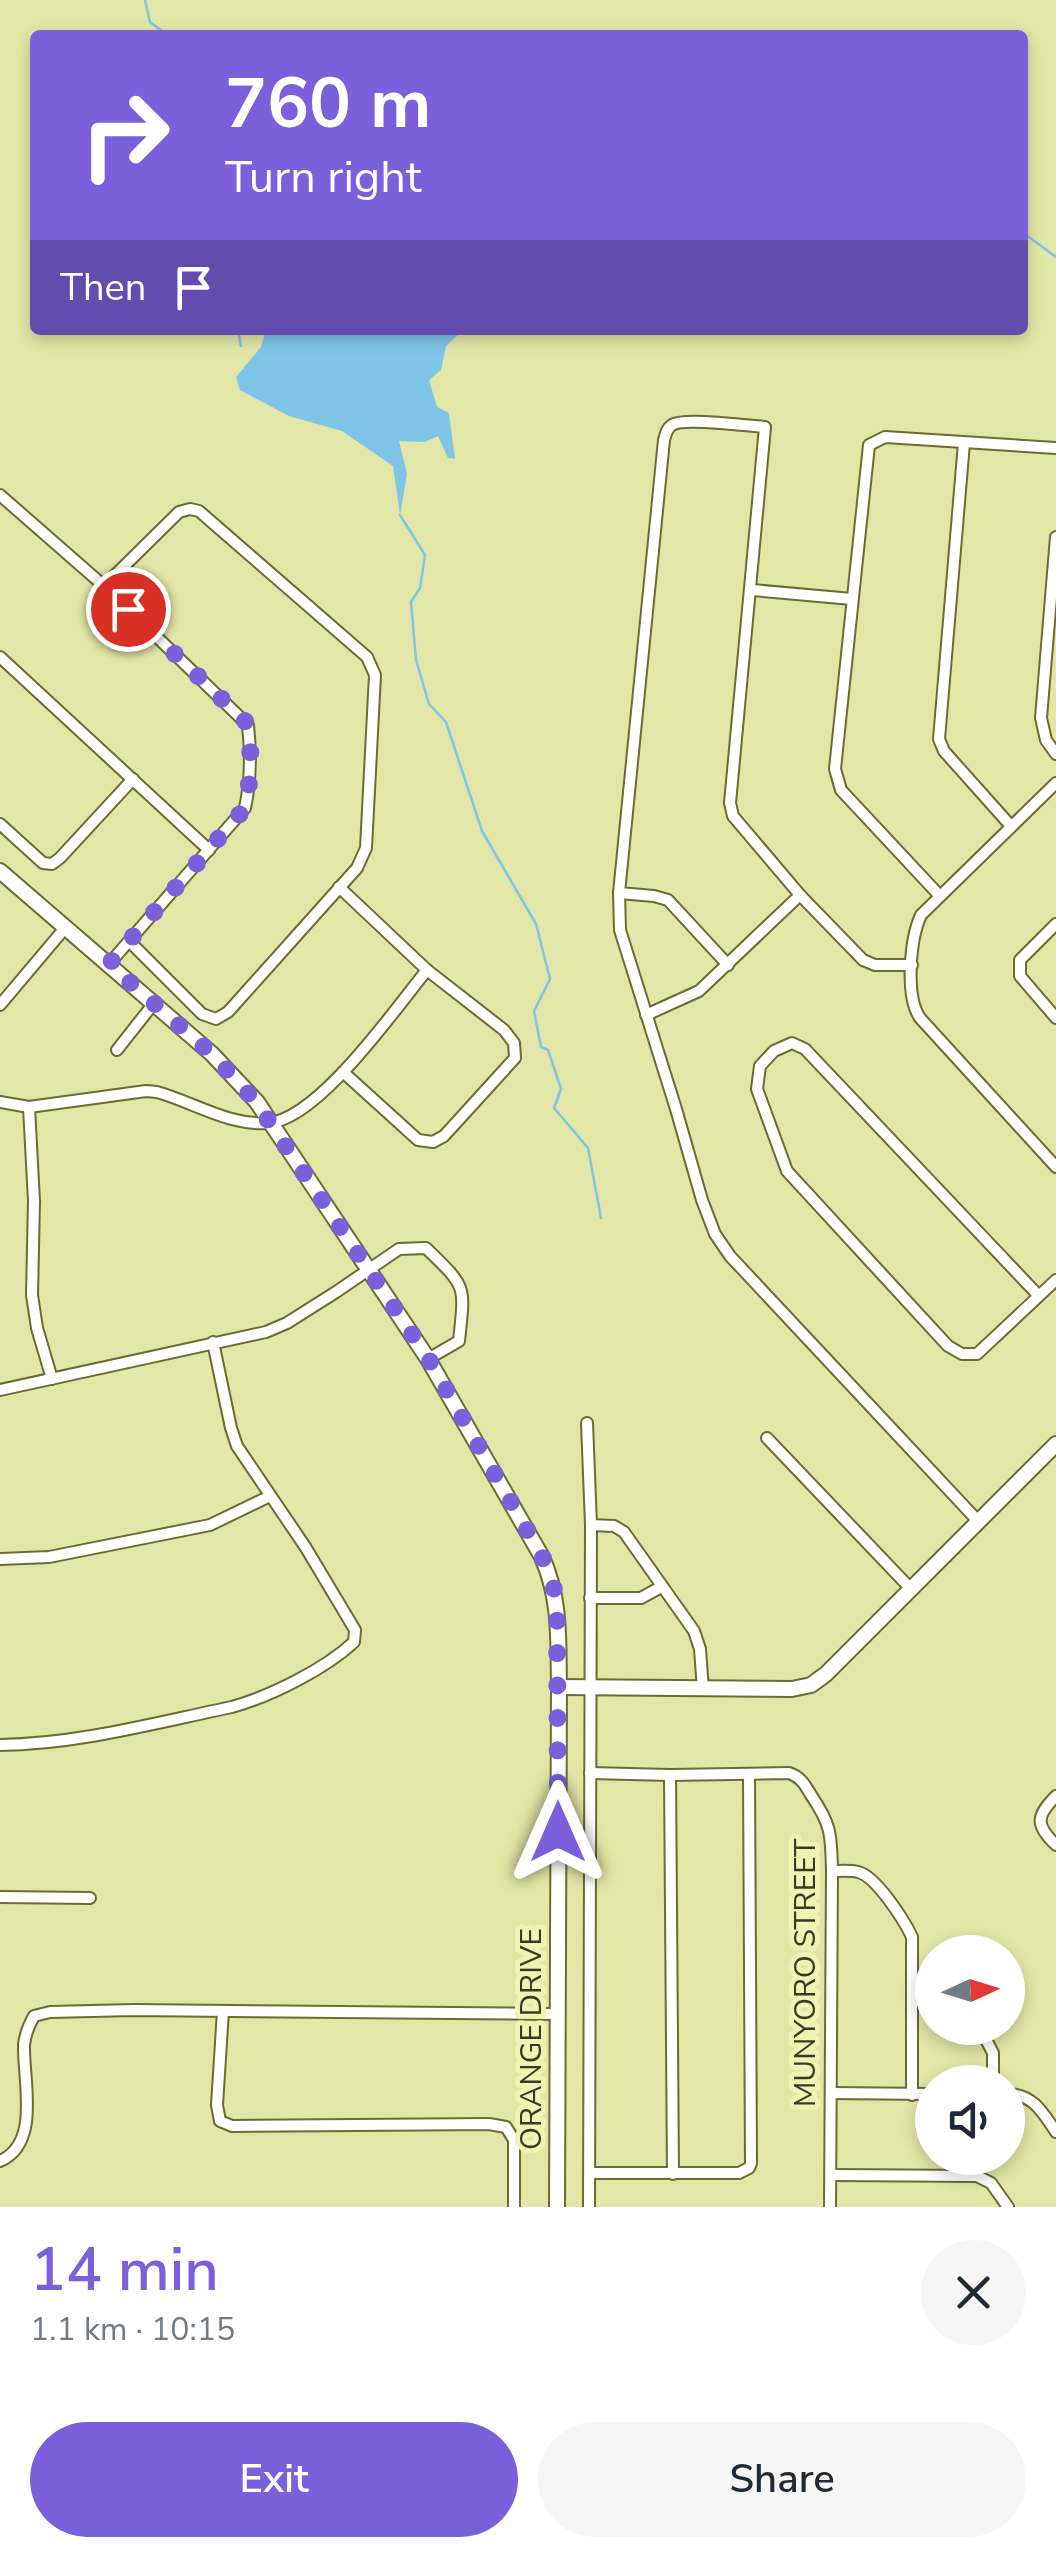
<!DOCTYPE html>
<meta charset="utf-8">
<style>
:root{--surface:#fff;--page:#f6f6f7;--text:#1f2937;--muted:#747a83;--accent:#7c5fda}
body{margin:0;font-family:"Nunito Sans",sans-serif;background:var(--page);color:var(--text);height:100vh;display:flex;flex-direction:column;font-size:38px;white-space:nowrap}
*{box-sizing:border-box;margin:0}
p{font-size:32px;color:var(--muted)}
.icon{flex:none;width:55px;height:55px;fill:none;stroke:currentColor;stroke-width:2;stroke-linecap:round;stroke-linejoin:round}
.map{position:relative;height:2207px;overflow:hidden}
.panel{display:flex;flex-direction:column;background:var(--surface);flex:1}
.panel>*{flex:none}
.guide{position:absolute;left:30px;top:30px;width:998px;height:305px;border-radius:10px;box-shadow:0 5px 15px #0003;background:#7c5fda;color:#fff;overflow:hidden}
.needle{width:65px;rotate:86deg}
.fabs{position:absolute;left:915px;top:1935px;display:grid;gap:20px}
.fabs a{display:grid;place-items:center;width:110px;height:110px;border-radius:50%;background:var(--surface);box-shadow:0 5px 15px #0003;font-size:50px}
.pin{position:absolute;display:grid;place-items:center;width:85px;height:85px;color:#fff;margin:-42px;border:5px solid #fff;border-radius:50%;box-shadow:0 2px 10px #0007}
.me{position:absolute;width:110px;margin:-55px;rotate:0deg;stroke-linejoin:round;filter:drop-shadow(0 0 8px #0008)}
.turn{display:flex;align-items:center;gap:35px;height:210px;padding:0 30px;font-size:45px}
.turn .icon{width:130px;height:130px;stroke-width:2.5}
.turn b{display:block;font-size:70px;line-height:85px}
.then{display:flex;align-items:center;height:95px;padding:0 30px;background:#0003;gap:20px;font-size:38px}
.round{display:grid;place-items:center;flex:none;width:105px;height:105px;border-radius:52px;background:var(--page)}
.headline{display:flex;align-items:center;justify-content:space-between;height:170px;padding:0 30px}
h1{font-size:60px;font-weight:600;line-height:75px;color:var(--accent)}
.primary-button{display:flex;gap:20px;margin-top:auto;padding:20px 30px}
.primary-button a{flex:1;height:115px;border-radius:60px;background:var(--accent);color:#fff;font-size:40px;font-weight:600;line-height:115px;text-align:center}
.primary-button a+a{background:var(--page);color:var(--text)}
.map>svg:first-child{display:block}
</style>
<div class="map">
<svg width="1056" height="2207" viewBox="0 0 1056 2207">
<rect width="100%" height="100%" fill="#e2e6a6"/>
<path fill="#7ec5e8" d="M266,330H463L446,346L441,370L429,380L437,407L449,413L455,459L448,458L438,436L425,442L399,441L407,474L400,515L393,466L342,431L289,416L240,390L236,377L261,347Z"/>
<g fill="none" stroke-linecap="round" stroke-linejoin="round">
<g stroke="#7ec5e8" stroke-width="2.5">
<path d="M145,0L150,22L162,31V35"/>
<path d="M1022,232L1056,257"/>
<path d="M238,330L241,346"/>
<path d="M400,515L425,555L420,588L411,602L416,660L429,704L446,722L482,831L536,924L550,979L534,1011L541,1047L548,1050L561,1089L554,1108L588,1148L601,1218"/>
</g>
<g stroke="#6a6c30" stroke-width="14">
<g id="minor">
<path d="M964,443L939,739L944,751L1010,825"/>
<path d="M0,495L104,586L248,725C251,753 251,780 245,808L109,964"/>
<path d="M1056,537L1041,718L1046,740L1056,754"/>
<path d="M104,586L179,512L190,509L199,511L367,657L375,675L366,848L357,868L228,1012L216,1019L202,1014L130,942"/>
<path d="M752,590L852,599"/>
<path d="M0,657L209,850"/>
<path d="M1056,783L921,915C910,939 905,996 920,1018L1056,1167"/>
<path d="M0,824L43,863L52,864L60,858L133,779"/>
<path d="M339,887L427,970L504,1030L514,1043L515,1058L444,1136L433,1142L418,1140L343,1072"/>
<path d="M619,893L654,896L668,900L728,965"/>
<path d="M939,895L841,790L835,769L869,445L885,437L1056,448"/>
<path d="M1056,924L1020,960V976L1056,1018"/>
<path d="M912,965H875L863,960L800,895L733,816L730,803L765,427C749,426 683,417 672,425C666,429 666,434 664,440L619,893L620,930L676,1109L702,1200L715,1234L730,1256L978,1521"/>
<path d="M0,1005L65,928"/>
<path d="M646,1015L699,991L800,895"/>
<path d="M117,1050L154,1003"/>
<path d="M0,1102L29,1107L146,1091L157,1092C193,1102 229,1126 268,1123C318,1120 395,1009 427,970"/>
<path d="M29,1107L34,1201L32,1295L37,1328L52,1379"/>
<path d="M1038,1295L805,1049L792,1043L774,1051L760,1066L757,1089L787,1171L948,1346L962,1354H977L1056,1280"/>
<path d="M0,1390L266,1332L287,1323L336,1292L399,1249L426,1248C467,1288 465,1284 459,1341L428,1359"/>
<path d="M587,1423L591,1525L589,2207"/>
<path d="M767,1438L911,1589"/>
<path d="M591,1525L614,1526L624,1532L694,1631L700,1649L703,1690"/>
<path d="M0,1559L49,1557L210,1525L270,1496"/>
<path d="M590,1598H641L661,1587"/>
<path d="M0,1745C78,1744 155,1723 232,1707C271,1696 325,1669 354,1642L355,1630L306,1548L237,1446L231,1428L213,1342"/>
<path d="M590,1773L670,1775L789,1773C801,1777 805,1785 811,1795C832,1826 831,1835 832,1871L830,2207"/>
<path d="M670,1775L673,2174"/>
<path d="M1056,1796C1036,1816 1035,1825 1056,1845"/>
<path d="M832,1871C840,1871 850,1870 858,1872C876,1876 904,1920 912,1937V2095"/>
<path d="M0,1897L90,1898"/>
<path d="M913,1978L932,1982"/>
<path d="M223,2011L217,2105L220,2121L232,2126L489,2124L506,2127L514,2140V2207"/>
<path d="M980,2028L993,2053V2082"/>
<path d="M831,2093L932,2094"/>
<path d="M1008,2094C1033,2094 1043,2113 1056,2132"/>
<path d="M0,2161C41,2144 23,2080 24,2045C25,2034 29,2025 34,2016L50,2012L134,2010L558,2014"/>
<path d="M590,2173H739L749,2168L751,2163L749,1774"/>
<path d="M831,2175L977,2176L991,2183L1008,2207"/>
</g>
</g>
<g stroke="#6a6c30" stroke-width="18">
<g id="tertiary">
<path d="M0,871L212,1054L257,1102L428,1359L542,1557C561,1600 558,1640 559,1687L557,2207"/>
<path d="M559,1687L792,1689L811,1685L826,1674L1056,1444"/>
</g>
</g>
<use href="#minor" stroke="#fff" stroke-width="10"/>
<use href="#tertiary" stroke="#fff" stroke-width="14"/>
</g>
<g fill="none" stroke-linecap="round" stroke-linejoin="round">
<path stroke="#7c5fda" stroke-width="18" stroke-dasharray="0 32.4" d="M128,609L248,724C252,753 251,780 245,808L109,964L212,1054L256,1102L428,1358L542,1556L553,1582L557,1612L558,1832"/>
</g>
<g text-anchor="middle" stroke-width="10" stroke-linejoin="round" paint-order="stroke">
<g font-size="30" fill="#393a20" stroke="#f0f3b3">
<text transform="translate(805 1973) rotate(-90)" y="10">MUNYORO STREET</text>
<text transform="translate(531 2039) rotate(-90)" y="10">ORANGE DRIVE</text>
</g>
</g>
</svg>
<div class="fabs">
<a><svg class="needle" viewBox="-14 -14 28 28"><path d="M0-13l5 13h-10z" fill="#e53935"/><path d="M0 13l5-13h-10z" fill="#747a83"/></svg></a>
<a><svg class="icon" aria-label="sound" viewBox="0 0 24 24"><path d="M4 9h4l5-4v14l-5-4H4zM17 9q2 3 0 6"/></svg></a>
</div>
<div class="pin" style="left:128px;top:609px;background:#d93025"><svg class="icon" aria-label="arrive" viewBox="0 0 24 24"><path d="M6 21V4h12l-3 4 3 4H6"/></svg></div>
<svg class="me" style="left:558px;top:1832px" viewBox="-20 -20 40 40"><path d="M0-17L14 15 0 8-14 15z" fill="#7c5fda" stroke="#fff" stroke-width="4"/></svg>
<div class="guide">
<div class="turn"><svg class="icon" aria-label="right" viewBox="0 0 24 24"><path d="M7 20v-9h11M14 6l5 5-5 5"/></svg><div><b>760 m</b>Turn right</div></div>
<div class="then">Then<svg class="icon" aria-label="arrive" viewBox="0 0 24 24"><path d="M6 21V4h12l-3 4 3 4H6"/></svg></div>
</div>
</div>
<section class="panel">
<div class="headline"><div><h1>14 min</h1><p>1.1 km · 10:15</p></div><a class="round"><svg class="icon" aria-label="close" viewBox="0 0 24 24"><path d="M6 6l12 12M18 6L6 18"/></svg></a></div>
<div class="primary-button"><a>Exit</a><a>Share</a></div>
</section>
